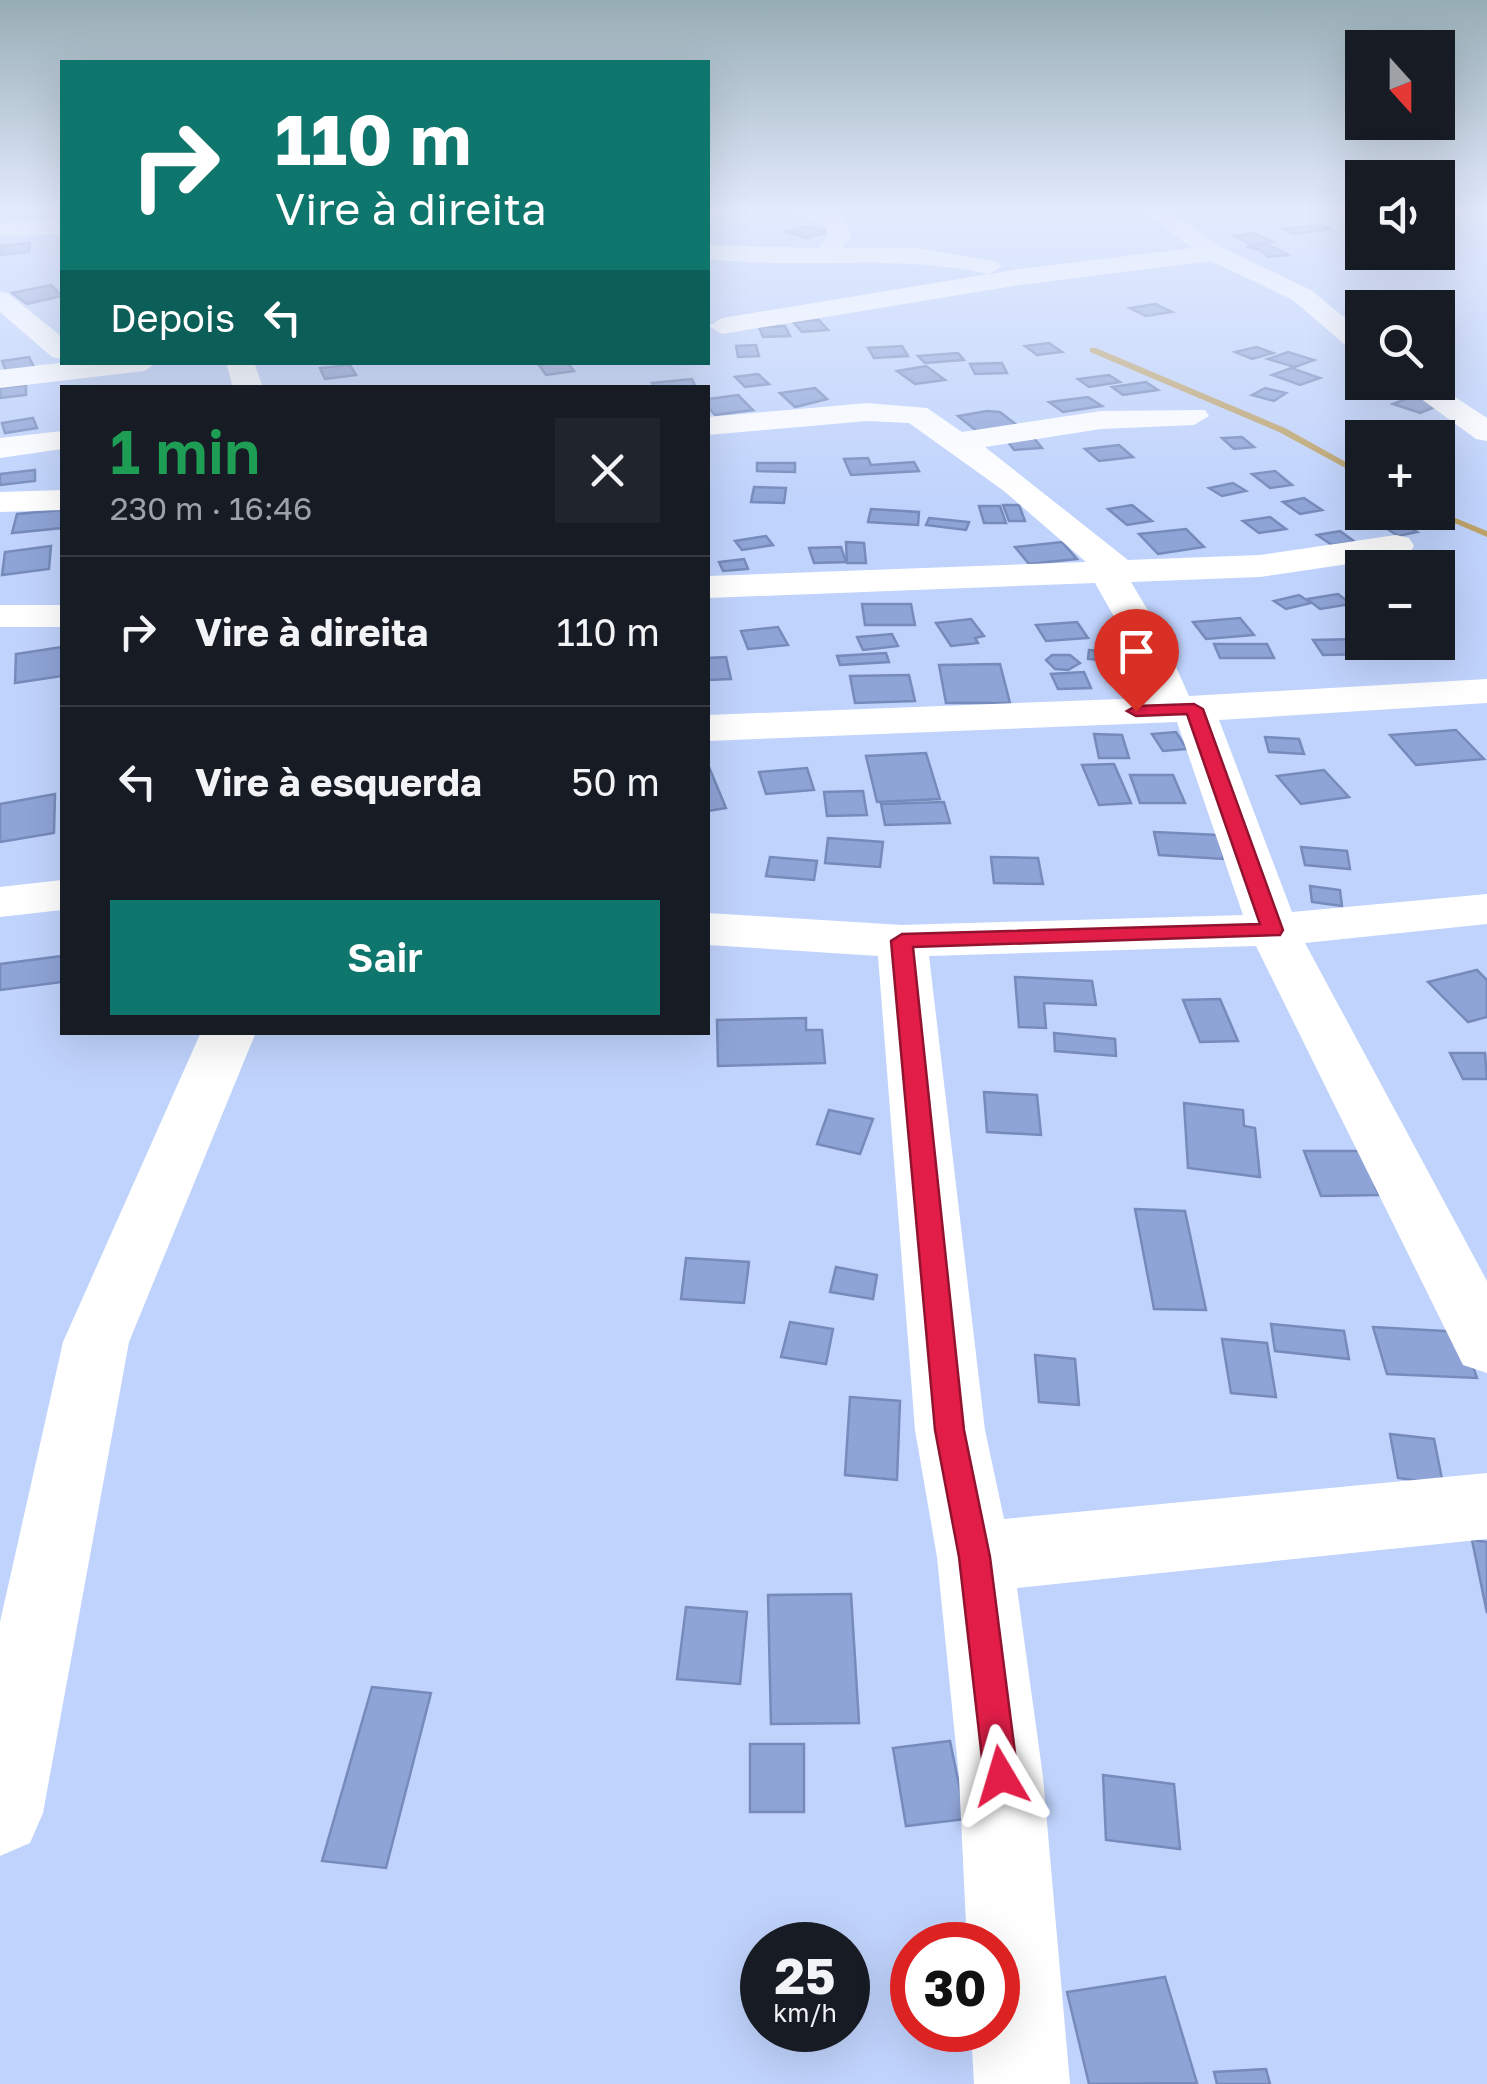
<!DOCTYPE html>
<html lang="pt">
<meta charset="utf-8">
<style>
:root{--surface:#171b24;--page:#20242c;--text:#f1f3f6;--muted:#9ea1a6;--line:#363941;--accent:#0f766e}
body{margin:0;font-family:"Golos Text",sans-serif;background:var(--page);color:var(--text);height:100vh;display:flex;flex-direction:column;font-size:38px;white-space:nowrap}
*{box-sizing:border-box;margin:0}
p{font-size:32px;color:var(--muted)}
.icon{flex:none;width:55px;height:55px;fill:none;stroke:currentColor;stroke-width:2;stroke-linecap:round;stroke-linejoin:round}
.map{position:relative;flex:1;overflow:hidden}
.sheet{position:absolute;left:60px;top:385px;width:650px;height:650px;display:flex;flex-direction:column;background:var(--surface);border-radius:0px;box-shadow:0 10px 40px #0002}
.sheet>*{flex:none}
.banner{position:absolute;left:60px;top:60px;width:650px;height:305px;border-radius:0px;box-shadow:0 10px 40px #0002;background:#0f766e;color:#fff;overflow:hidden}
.needle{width:65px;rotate:159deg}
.fabs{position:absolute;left:1345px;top:30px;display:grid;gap:20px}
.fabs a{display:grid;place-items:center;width:110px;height:110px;border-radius:0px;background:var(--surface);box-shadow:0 10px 40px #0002;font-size:50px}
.speed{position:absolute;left:740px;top:1922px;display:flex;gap:20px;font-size:50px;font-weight:700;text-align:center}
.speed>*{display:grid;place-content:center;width:130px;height:130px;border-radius:50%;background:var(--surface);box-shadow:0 10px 40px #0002;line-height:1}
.speed small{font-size:25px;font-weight:400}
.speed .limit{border:15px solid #d22;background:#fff;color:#111}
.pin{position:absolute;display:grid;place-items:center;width:85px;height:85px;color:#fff;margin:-102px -42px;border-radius:50% 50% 50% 0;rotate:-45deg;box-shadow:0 0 10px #0007}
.pin .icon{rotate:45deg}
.me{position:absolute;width:110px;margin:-55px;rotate:353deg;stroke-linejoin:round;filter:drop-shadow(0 0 8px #0008)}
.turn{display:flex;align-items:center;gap:35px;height:210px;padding:0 50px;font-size:45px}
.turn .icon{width:130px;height:130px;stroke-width:2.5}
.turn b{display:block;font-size:70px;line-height:85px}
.then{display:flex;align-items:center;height:95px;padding:0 50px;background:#0003;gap:20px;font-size:38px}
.round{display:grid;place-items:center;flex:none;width:105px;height:105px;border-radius:0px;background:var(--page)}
.headline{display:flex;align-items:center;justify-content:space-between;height:170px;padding:0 50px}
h1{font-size:60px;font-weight:600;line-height:75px;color:#1e9e55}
.cta{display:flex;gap:20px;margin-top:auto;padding:20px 50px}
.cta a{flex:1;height:115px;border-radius:0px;background:var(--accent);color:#fff;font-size:40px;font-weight:600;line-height:115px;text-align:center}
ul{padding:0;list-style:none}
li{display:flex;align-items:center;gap:30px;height:150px;padding:0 50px;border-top:2px solid var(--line)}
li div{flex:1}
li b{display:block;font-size:38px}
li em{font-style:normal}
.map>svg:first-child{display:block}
</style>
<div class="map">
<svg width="1487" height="2084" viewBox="0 0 1487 2084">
<rect width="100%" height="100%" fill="#c0d3fc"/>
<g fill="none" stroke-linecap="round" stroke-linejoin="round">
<g fill="#bda268" fill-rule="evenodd">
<path d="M1090,348H1096L1285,428L1362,471V477L1279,432L1090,352Z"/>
<path d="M1438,511L1487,531V537L1429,512H1438Z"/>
</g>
</g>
<g fill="#8ea4d6" stroke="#768bbb" stroke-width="2.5">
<path d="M1320,225L1331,229L1294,234L1283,229Z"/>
<path d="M805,226L817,229L830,231L807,238L786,232Z"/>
<path d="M1254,233L1273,242L1253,245L1234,236Z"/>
<path d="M30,243L29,252L0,255L1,246Z"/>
<path d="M1269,245L1288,255L1268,257L1261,250L1246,247Z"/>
<path d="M51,285L62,296L27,304L12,293Z"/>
<path d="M1378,296L1405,308H1370L1353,300Z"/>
<path d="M1155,304L1172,312L1146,316L1130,308Z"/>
<path d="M819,320L828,330L802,332L793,322Z"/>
<path d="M785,326L790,336L763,337L759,327Z"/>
<path d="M1049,343L1062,352L1037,355L1025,346Z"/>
<path d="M756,345L759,356L738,357L736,346Z"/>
<path d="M902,346L908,356L874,358L868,348Z"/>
<path d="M1256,347L1273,353L1252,359L1235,352Z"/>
<path d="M1288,352L1314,360L1295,367L1268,359Z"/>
<path d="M958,353L964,360L925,363L918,356Z"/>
<path d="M29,357L34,367L6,371L2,361Z"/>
<path d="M567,362L574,371L546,375L539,365Z"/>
<path d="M1002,363L1007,373L975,374L970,364Z"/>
<path d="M350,365L356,375L325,379L320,368Z"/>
<path d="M926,366L945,380L915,384L897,371Z"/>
<path d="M1291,368L1320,378L1300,385L1272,375Z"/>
<path d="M758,374L769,384L745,387L735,377Z"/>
<path d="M1109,375L1120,382L1089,387L1078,379Z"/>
<path d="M692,379L696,388H655L652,383Z"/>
<path d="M1146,382L1158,390L1123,395L1112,387Z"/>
<path d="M26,385V395L0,398V388Z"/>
<path d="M815,388L827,399L795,407L780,393Z"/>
<path d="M1265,388L1286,393L1274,401L1252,395Z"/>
<path d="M738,395L753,410L715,415L708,407V399Z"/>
<path d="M1414,396L1440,405L1420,413L1393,404Z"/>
<path d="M1088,397L1102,406L1063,412L1049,402Z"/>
<path d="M987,411L1000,412L1019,427L979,433L958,416Z"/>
<path d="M33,418L37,428L5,433L2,423Z"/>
<path d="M1033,437L1042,448L1014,450L1005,438Z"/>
<path d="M1242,437L1254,447L1234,449L1222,438Z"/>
<path d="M1119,445L1133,457L1099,461L1085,449Z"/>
<path d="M868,458L871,465L914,462L919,471L851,475L844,459Z"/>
<path d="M757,463H795V472L757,471Z"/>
<path d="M35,470V481L0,485V474Z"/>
<path d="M1275,471L1292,485L1270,488L1252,474Z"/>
<path d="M1233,483L1246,491L1222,496L1209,488Z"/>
<path d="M754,487L786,488L784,503L751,502Z"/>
<path d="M1304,498L1322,510L1300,514L1283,502Z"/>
<path d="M1003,505H1019L1025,521H1009Z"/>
<path d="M1132,505L1152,521L1127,525L1108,509Z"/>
<path d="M979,506H1000L1006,523H984Z"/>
<path d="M871,509L919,512L918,525L868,522Z"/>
<path d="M62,510V528L12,533L17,514Z"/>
<path d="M1270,517L1286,529L1259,533L1243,521Z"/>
<path d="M929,518L969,522L966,530L926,525Z"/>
<path d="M1399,521L1417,532L1398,536L1380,524Z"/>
<path d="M1186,529L1204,547L1158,554L1139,534Z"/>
<path d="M1340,531L1355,542L1332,545L1317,535Z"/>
<path d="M766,536L773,545L742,550L735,541Z"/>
<path d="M846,542L864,543L866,563H847Z"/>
<path d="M1062,542L1077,559L1029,564L1015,547Z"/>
<path d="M51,546L49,569L2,575L5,552Z"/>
<path d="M841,547L846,562L814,563L809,548Z"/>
<path d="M744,559L748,569L723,571L719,562Z"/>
<path d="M1338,594L1351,604L1320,609L1307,599Z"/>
<path d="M1299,595L1311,603L1286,609L1274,601Z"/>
<path d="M862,604H911L915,625H865Z"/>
<path d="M1240,618L1254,635L1206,639L1193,622Z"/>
<path d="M971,619L984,636L975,638L978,643L951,646L936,623Z"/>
<path d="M1077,622L1088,638L1046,641L1036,625Z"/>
<path d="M778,627L788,645L748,649L741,631Z"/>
<path d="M892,634L898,646L863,650L857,637Z"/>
<path d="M1361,639L1372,654L1323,655L1313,640Z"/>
<path d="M1214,644H1267L1274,658H1220Z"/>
<path d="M62,647V676L15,683L16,654Z"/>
<path d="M1089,650L1128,654L1127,663L1088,659Z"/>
<path d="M886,653L889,662L840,665L837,656Z"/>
<path d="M1052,655H1070L1080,663L1068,670L1055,669L1046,660Z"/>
<path d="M726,657L731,679L708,680V658Z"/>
<path d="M1000,664L1010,703H946L939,665Z"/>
<path d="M1084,672L1091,688L1058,689L1051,674Z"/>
<path d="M909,675L915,701L855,703L850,676Z"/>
<path d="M1456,730L1484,759L1416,765L1390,735Z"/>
<path d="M1176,732L1187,749L1163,751L1152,734Z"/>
<path d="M1094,734L1122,735L1129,758H1099Z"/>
<path d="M1265,737L1299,739L1304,754L1269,752Z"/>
<path d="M926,753L940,799L877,802L866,756Z"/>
<path d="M1114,764L1131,803L1099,805L1082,765Z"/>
<path d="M708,767H709L726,808L708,811Z"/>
<path d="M807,768L814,790L766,794L759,772Z"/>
<path d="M1324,770L1349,797L1301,804L1277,776Z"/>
<path d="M1130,775H1173L1185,803H1140Z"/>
<path d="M863,791L867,815L827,816L824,792Z"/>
<path d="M55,794L54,833L0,842V804Z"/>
<path d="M944,802L950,823L885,825L881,804Z"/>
<path d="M1154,832L1218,835L1224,859L1159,855Z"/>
<path d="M828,838L883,842L880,867L825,863Z"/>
<path d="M1301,847L1347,851L1350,869L1305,865Z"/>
<path d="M770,857L817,861L814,880L766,876Z"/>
<path d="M991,857L1038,858L1043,884L994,883Z"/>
<path d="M1310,886L1340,890L1342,906L1312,902Z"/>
<path d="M62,956V982L0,990V964Z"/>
<path d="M1477,970L1487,980V1017L1468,1022L1428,982Z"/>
<path d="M1015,977L1092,981L1096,1005L1044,1003L1046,1028L1019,1027Z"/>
<path d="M1220,999L1238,1041L1200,1042L1183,1000Z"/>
<path d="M806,1018V1030H822L825,1063L718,1066L717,1020Z"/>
<path d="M1054,1033L1115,1039L1116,1056L1055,1051Z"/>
<path d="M1450,1053H1485L1487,1079H1463Z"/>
<path d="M984,1092L1037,1095L1041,1135L987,1132Z"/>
<path d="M1184,1103L1243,1110L1244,1126L1255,1128L1260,1177L1188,1168Z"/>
<path d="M829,1110L873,1119L860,1154L817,1144Z"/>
<path d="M1304,1151H1361L1379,1195L1321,1196Z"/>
<path d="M1135,1209L1185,1211L1206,1310L1154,1309Z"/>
<path d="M686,1258L749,1262L744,1303L681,1299Z"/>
<path d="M836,1267L877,1275L873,1299L830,1292Z"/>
<path d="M790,1322L833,1329L826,1364L781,1357Z"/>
<path d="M1271,1324L1344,1331L1349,1359L1275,1351Z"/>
<path d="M1373,1327L1461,1332L1477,1378L1387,1374Z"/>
<path d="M1222,1339L1267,1343L1276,1397L1231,1393Z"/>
<path d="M1035,1355L1075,1359L1079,1405L1039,1402Z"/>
<path d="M850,1397L900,1401L897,1480L845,1475Z"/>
<path d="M1390,1434L1434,1439L1443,1484L1398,1478Z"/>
<path d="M1472,1540L1487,1542V1613Z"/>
<path d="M851,1594L859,1723L771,1724L768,1595Z"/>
<path d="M686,1607L747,1612L740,1684L677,1679Z"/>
<path d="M372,1687L431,1693L386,1868L322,1861Z"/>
<path d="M950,1741L966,1819L906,1826L893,1748Z"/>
<rect x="750" y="1744" width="54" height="68"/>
<path d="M1103,1775L1174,1784L1180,1849L1106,1840Z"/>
<path d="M1165,1977L1197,2083L1089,2084L1067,1992Z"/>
<path d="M1266,2069L1270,2084H1217L1214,2072Z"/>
</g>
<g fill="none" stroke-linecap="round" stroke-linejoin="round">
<g fill="#fff" fill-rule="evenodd">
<path d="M792,210H824L845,219L852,236L843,248H919L998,262L1001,267L989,274C896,253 802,270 708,259V245L818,248L828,235L826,228Z"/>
<path d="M1142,210H1168L1223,248L1311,290L1362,332V353L1352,351L1293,300L1211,261L1020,285L722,334L709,326L722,318L1020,269L1192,248Z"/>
<path d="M62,220V234L0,236V222Z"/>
<path d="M0,291L9,294L62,337V359L52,357L0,312Z"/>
<path d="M67,362H158L144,371L0,388V370Z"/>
<path d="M226,362H254L263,388H233Z"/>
<path d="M1398,382H1432L1487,418V441L1476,439Z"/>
<path d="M867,403L927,408L962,432L1101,411L1205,410L1209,416L1194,425L1101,429L985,447L1128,560L1260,555L1396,535L1409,538L1414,546L1409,554L1396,557L1260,577L1131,582L1159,629L1189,696L1487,679V703L1219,720L1292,912L1487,894V924L1305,943L1487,1281V1373L1463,1365L1256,946L929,956L985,1430L1004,1519L1487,1473V1539L1017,1588L1043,1777L1070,2084H974L971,2030H998V1945H967L959,1777L937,1557L915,1430L878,956L708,945V913L902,925L1243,915L1177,722L708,741V715L1148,698L1121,629L1095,583L708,598V576L1086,562L1004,491L909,423L867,421L708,435V417Z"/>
<path d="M62,431V449L0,458V438Z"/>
<path d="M62,490V510L0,512V492Z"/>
<rect x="0" y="605" width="62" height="22"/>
<path d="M62,880V910L0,917V887Z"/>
<path d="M201,1032H256L129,1342L43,1813L30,1843L0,1856V1622L63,1342Z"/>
</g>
</g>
<linearGradient id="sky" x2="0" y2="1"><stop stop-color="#97adb5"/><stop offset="0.42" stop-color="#e3ebfe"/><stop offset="1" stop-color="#e3ebfe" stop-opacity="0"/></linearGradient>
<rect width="1487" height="502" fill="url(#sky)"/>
<path fill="#e11d48" stroke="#92132f" stroke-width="2.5" d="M1194,704L1203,709L1283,930L1280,935L913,947L964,1430L990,1557L1018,1776L1013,1789L1001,1794L989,1789L984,1776L959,1557L935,1430L891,941L902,934L1260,924L1187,714L1136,716L1127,711L1136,706Z"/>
</svg>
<div class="fabs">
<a><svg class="needle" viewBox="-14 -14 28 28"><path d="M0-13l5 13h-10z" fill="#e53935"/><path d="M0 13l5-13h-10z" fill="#9ea1a6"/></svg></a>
<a><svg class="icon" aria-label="sound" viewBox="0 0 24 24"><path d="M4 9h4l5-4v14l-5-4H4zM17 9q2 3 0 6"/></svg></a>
<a><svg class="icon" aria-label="search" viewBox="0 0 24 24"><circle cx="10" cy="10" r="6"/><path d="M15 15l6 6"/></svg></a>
<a>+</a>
<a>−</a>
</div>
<div class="speed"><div>25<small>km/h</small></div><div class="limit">30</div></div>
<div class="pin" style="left:1136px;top:711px;background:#d93025"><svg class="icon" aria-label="arrive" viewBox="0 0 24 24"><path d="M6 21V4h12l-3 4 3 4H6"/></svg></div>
<svg class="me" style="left:1001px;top:1776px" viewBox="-20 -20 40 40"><path d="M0-17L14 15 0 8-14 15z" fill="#e11d48" stroke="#fff" stroke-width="4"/></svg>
<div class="banner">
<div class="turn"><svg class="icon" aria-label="right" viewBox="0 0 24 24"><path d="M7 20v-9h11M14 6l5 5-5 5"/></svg><div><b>110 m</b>Vire à direita</div></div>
<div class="then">Depois<svg class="icon" aria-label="left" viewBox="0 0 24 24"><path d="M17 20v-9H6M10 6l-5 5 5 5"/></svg></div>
</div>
<section class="sheet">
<div class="headline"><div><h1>1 min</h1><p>230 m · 16:46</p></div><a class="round"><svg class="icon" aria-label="close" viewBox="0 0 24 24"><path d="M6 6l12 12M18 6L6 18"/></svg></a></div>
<ul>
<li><svg class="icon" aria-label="right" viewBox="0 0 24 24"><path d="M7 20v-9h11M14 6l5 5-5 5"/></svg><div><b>Vire à direita</b></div><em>110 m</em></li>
<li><svg class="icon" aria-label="left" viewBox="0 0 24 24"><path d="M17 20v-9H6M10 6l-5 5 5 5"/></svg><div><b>Vire à esquerda</b></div><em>50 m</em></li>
</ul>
<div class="cta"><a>Sair</a></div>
</section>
</div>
